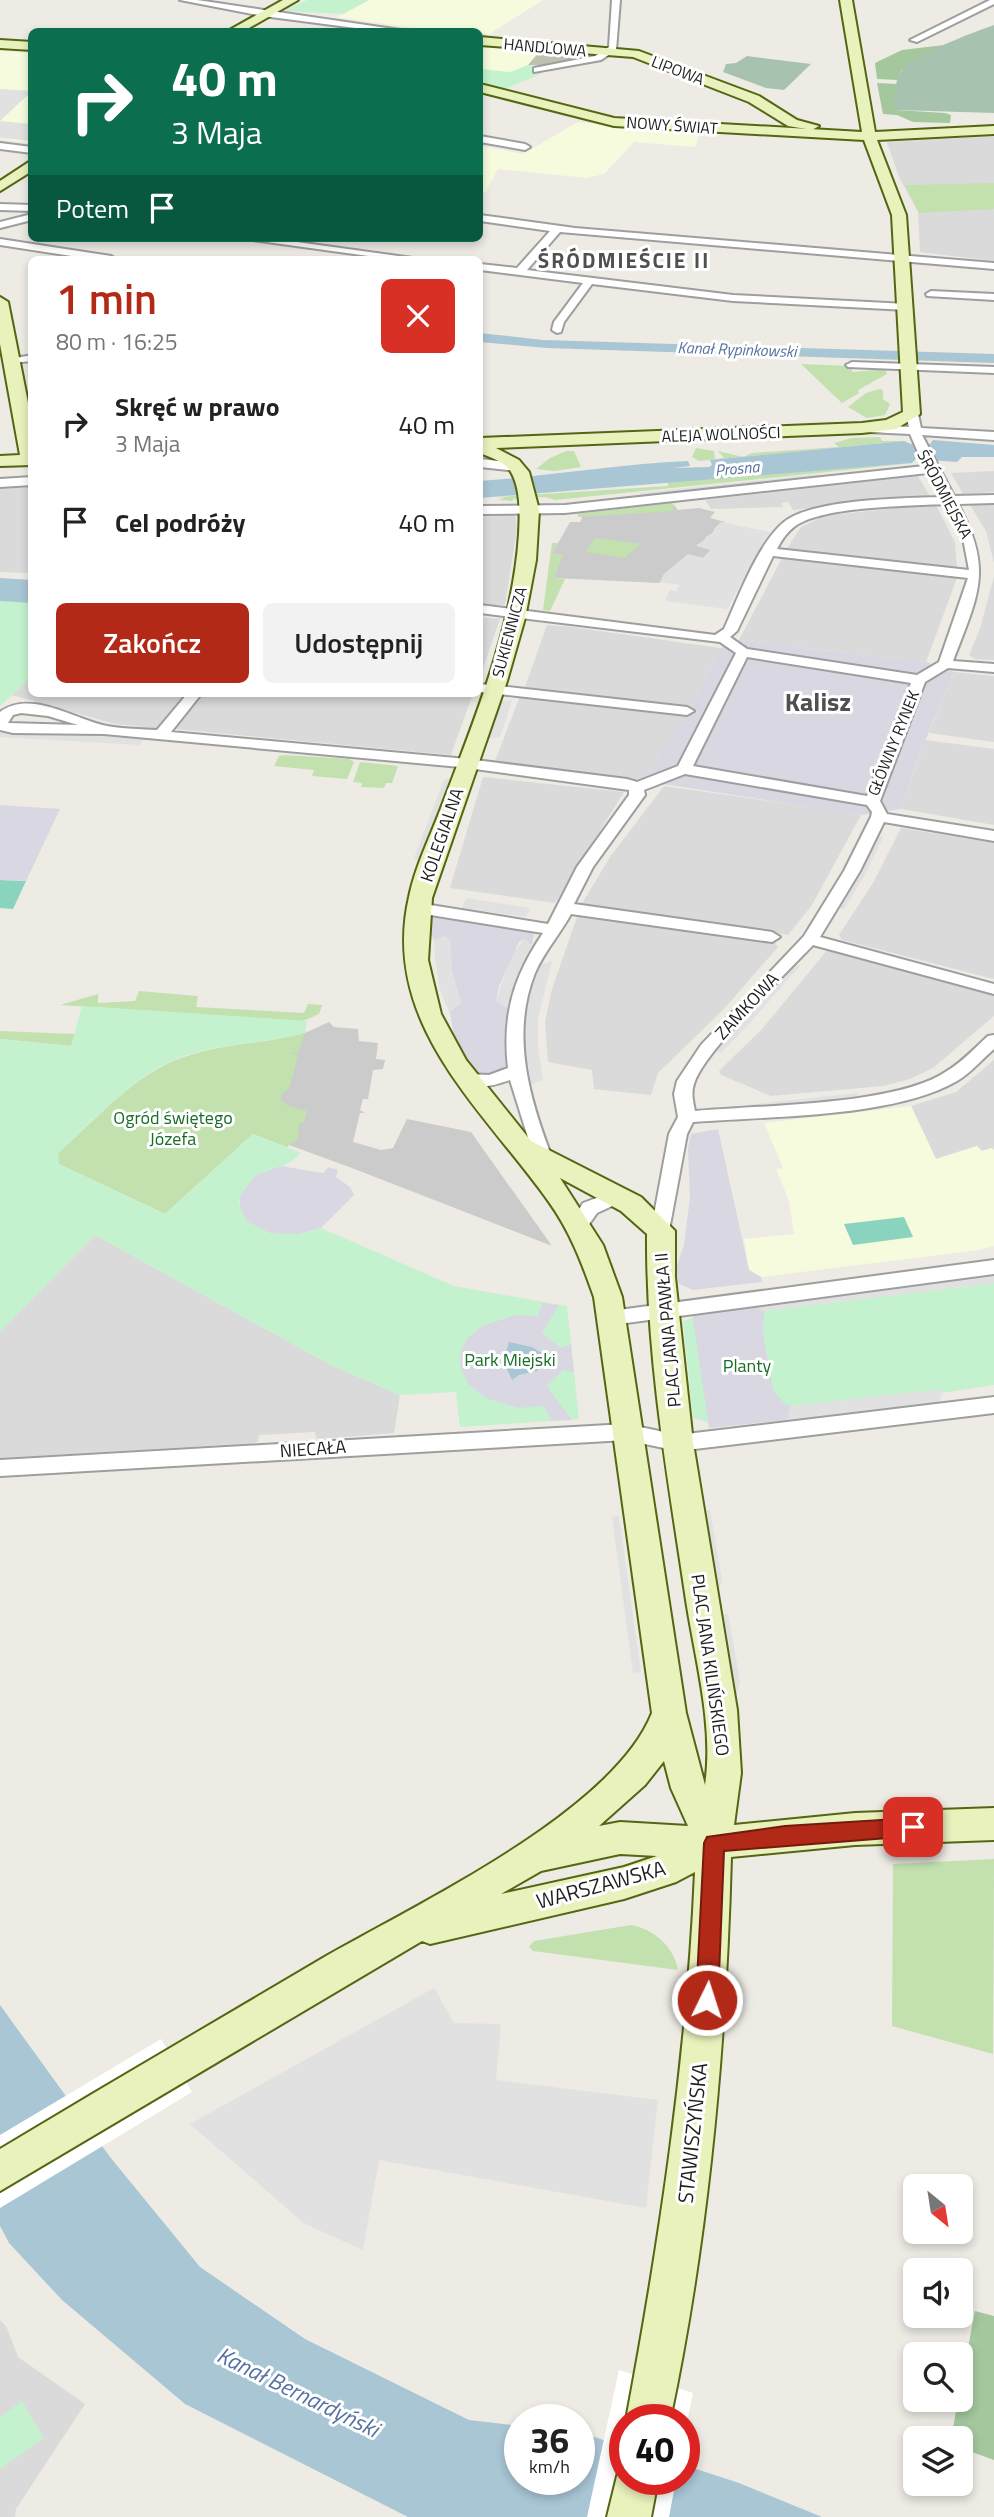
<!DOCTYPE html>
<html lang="pl">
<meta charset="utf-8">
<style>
:root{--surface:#fff;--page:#f2f2f2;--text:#222;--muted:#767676;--accent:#b22917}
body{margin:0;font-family:"Titillium Web",sans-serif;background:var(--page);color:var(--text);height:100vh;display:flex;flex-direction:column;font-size:26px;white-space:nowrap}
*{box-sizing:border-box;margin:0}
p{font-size:23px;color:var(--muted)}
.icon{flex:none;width:38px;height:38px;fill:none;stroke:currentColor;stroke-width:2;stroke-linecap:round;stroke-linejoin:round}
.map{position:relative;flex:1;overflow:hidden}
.side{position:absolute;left:28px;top:256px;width:455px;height:441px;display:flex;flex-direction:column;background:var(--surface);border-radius:10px;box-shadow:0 4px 10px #0003}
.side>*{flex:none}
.banner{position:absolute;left:28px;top:28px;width:455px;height:214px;border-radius:10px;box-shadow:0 4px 10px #0003;background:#0b6e4f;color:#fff;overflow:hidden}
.needle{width:46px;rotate:150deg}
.fabs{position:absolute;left:903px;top:2174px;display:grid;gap:14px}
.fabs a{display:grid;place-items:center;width:70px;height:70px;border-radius:10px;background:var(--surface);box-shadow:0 4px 10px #0003;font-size:35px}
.speed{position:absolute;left:504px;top:2404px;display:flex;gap:14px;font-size:35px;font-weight:700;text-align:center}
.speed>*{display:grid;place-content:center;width:91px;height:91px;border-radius:50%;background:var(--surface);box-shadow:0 4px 10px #0003;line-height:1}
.speed small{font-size:18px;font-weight:400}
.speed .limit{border:10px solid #d22;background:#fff;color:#111}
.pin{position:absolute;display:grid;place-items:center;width:60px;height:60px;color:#fff;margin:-30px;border-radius:14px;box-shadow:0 4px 10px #0006}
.me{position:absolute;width:77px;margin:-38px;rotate:4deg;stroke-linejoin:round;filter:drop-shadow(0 0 5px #0008)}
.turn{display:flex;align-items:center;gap:24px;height:147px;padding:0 28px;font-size:32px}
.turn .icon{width:91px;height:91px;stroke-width:2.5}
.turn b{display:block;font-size:49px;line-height:60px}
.then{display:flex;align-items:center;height:66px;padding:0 28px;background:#0003;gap:14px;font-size:26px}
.round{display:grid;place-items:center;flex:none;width:74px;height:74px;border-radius:10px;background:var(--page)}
.headline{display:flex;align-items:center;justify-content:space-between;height:119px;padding:0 28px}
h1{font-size:42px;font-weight:600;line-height:52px;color:var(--accent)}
.action{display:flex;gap:14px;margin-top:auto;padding:14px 28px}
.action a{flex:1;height:80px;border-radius:10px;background:var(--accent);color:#fff;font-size:28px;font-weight:600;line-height:80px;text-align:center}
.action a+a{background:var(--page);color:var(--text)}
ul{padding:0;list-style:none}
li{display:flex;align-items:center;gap:21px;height:98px;padding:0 28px}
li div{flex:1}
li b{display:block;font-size:26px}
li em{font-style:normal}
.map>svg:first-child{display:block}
</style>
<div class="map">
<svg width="994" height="2517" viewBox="0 0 994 2517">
<rect width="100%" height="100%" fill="#edebe4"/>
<g fill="#dadada">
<path d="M994,136V261L920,252L918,212L899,177L887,142Z"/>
<path d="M994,471V492L963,494L951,473Z"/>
<path d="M918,476L930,496L793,510L788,502L781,503L783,507L711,509L705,500Z"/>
<path d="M31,487V573L0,572V489Z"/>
<path d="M931,504L936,505L955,542L957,569L786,550L801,527L824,516Z"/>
<path d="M994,504V563L986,531L970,505Z"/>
<path d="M515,512L517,529L505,605H480V515Z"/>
<path d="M782,558L957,578L926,662L739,640Z"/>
<path d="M994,576V660L975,659L969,655L980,629Z"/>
<path d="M480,617L500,619L480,677V616Z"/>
<path d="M547,625L571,627L721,648L689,708L525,687Z"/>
<path d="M954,672L994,676V742L929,733Z"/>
<path d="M31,678L32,693H187L158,728L115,724L12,695Z"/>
<path d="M202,693H473L451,755L175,729Z"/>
<path d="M520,696L685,715L643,781L495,761Z"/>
<path d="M925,740L994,749V825L901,809Z"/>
<path d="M483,777L624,792L555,903L450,888Z"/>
<path d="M664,786L805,806L861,815L812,905L788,935L687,918L581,905L610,857Z"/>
<path d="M901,828L994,843V979L842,940L839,935L873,883Z"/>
<path d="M578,914L711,930L775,942L778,947L723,1010L658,1073L651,1095L594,1089L592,1070L548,1062L545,1022L552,989Z"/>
<path d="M829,948L994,995V1016L933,1068L910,1079L883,1086L771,1096L721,1075L719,1071L762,1029Z"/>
<path d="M994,1060V1150L992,1148L982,1151L977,1146L936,1159L911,1106L956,1092Z"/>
<path d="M95,1235L331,1365L400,1395L394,1433L320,1439L316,1438L315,1432L259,1435L258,1441L255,1443L0,1458V1332Z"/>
<path d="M0,2320L6,2326L18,2357L85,2404L16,2509L15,2517H0Z"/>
</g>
<g fill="#f7fbde">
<path d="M369,0H543L488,35L480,32L434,31L337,17Z"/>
<path d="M480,44L532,50H541L528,65L508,73L480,69Z"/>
<path d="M0,51L31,53V143L0,139Z"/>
<path d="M578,122L586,123L701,131L695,147L634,142L604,174L587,178L498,169L486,192H480V146L523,154Z"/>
<path d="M911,1106L936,1159L977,1146L982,1151L992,1148L994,1150V1246L979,1250L761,1277L749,1270L744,1239L794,1234L789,1201L776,1169L783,1168L764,1123Z"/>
</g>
<g fill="#cbcbcb">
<path d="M672,503L678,510L699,508L715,512L710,518L725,522L697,546L711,550L703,558L688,555L664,574L660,583L554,578L562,555L552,554L570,522H580L582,518L578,514Z"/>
<path d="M329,1022L334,1027L358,1029L359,1041L378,1043L376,1059L385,1060L383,1069L373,1070L368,1099H363L360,1110L365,1113H360L353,1142L381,1150L393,1148L407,1119L471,1132L552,1246L352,1168L289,1145L287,1147L137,1083L305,1033Z"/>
</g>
<path fill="#bec0b0" d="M541,50L586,56H588L557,65H528Z"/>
<g fill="#c2e1af">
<path d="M994,183V209L919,213L905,185Z"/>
<path d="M801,364L852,366V372L885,369L887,374L858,390L859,393L842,403Z"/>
<path d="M880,389L883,390V399L890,404L885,415L867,418L848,407L866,393Z"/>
<path d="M880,437L882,441H904L710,460L699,461L692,457L696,448L714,451L715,459L724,458L718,451L743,457L752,453L839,447L834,443L852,438Z"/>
<path d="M566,451H574L581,467L555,471L536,469L550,458Z"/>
<path d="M914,463L555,500L545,497L513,499V501L498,500L505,498L498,497L668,486V481Z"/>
<path d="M672,503L676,507L672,508L674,511L578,517V514Z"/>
<path d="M595,538L641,544L624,558L586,552Z"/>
<path d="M552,543H558L552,554L563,555L554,578L565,579L550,611L543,610Z"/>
<path d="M284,755L349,759L354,762L347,779L312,776L314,770L274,766L279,756Z"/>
<path d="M360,762L398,766L392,783H386L384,788L361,787L362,783L353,782Z"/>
<path d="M139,991L198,996L196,1007L304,1013L308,1004L322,1005L319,1014L303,1021L60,1005L98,994V1003L135,1001Z"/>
<path d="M0,1031L75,1034L71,1046L0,1039Z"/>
<path d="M305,1033L298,1053L290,1052L298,1055L289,1089L282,1093L281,1100L288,1106L307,1111L304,1122L299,1124L298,1138L287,1147L253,1134L165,1214L59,1164L57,1154C96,1120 135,1073 184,1057C223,1043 265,1044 305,1033Z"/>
<path d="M994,1859L993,2054L892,2026L893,1864Z"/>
<path d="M631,1925C654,1929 674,1947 678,1970L533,1951L529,1947L534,1941Z"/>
</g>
<g fill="#a4c79d">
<path d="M944,45L901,71L898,80L877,79L875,63L902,50Z"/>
<path d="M877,83L896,84V110L945,113L951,115L950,123L913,122L897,115L883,114Z"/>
<path d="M975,2311L994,2316V2460L961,2448V2438H951Z"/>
</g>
<g fill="#a7c3af">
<path d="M994,25V113L896,110C895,98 893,84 901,72C913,54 972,33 994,25Z"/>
<path d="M747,56L811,64L784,90L766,88L723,72L726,64L736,63Z"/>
</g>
<g fill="#c5f2ce">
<path d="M307,0H369L343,14L284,11Z"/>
<path d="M528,65L539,67L537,70L543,73L505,89L480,83V69L511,72Z"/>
<path d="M0,601L32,603L31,678L0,706Z"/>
<path d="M82,1006L307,1021L305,1033C265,1044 223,1043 184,1056C135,1073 96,1119 58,1153L59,1164L165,1214L253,1134L301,1153C275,1180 259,1157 239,1202C246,1238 294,1237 321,1228L454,1286L567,1306L579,1419L460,1427L456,1392L400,1395L331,1365L95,1235L0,1332V1039L71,1046Z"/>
<path d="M994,1283V1385L941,1393V1390L791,1406L787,1420L709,1428L708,1422L693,1418L683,1321L693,1318L692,1313L753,1306L764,1311Z"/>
<path d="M22,2401L44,2438L0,2469V2417Z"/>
</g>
<g fill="#8ad3bf">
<path d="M0,880L26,881L13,909L0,908Z"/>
<path d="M904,1217L913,1237L853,1245L844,1224Z"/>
</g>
<g fill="#e1e1e1">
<path d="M0,89L32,91L0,121Z"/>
<path d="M0,121L31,124V141L0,138Z"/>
<path d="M819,474L822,478L643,498L639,493Z"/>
<path d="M721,522L770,532L727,609L665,601L670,590L676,591L679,585L660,582L664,574L688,554L703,558L711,550L696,545L708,539L705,537L716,532L713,530Z"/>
<path d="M512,700L500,737L487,739L500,702Z"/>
<path d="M0,730L144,738L140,745L0,737Z"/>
<path d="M452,778L420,861L414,858L444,780Z"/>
<path d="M877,835L883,837L866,873L844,909L838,908Z"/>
<path d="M466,898L530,908L526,917L462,908Z"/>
<path d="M446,936L450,940L452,971L461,1003L450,1014L440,990L435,957L434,940Z"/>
<path d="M524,939L532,945L518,973L509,1009L496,1001L511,956Z"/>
<path d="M552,961L538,1019V1049L543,1080L531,1085L524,1035L527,1005L538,966Z"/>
<path d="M795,964L800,966L748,1025L721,1053L715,1050Z"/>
<path d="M857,1093L859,1098L729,1111L727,1107Z"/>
<path d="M994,1274V1283L764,1311L753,1306Z"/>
<path d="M942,1389L940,1402L787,1420L791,1406Z"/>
<path d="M702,1510H710L722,1580L717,1598Z"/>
<path d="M619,1516L641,1672L633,1673L612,1517Z"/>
<path d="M721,1614H728L740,1681L735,1704Z"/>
<path d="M434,1988L454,2023L501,2024L496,2080L658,2100L646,2208L379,2160L363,2250L305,2224L190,2124Z"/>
</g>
<g fill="#d9d8e2">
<path d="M739,640L926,662L954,672L920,753L901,809L861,815L643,781L689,708L721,648Z"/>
<path d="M0,805L60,809L26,881L0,880Z"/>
<path d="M430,917L524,929L534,934L532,945L524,939L519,942L499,986L496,1001L509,1009L508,1068L498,1076H477L455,1043L450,1012L461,1003L452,971L450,940L445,936L434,940L428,927Z"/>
<path d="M718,1129L749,1270L761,1277L762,1282L693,1290L679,1284L675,1271L684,1245L690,1197L688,1148L691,1134Z"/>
<path d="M281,1166L323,1173L328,1167L338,1170L336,1177L350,1187L354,1195L321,1228L298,1234L270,1233L248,1222L240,1208V1195L256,1175Z"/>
<path d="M542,1303L559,1305L542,1333L561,1348L571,1344L574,1373L563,1370L547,1386L572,1420L551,1421L544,1406L519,1408L485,1398L469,1385L460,1367L461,1350L467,1339L482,1326L515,1315L538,1316Z"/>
<path d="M753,1306L764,1311L763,1332L773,1390L784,1403L791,1406L787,1420L709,1428L692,1313Z"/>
</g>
<g fill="#a9c6d5">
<path d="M480,333L543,340L994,354V363L547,348L480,342Z"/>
<path d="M933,440L994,445V457H962L957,462L916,459L912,463L480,498V481C549,476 619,464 688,461L690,466L673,468L709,467L712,465L710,460L904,441L911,444H930Z"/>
<path d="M0,578L31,580V603L0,601Z"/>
<path d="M509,1342L532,1347L553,1360L543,1363L537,1371L519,1375L512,1380L503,1361Z"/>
<path d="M0,2005L110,2157L200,2267L305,2339L469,2420L520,2426V2480H579V2433H582L625,2447V2480H684V2465L739,2483L822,2517H408L185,2404L62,2300L9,2243L0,2226Z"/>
</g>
<g fill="#fff">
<path d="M161,2039L192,2092L0,2208V2135Z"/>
<path d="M619,2370L693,2393L684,2436V2420H625V2480H676L669,2517H587Z"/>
</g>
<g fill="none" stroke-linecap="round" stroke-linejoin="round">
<g stroke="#9e9e9e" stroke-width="4">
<g id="street">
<path d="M180,0H197L414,32H386L263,16Z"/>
<path d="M612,0H620L616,50L601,60L534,72V68L595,56L609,47Z"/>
<path d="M990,0H994V4L917,42L910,40Z"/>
<path d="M480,136L525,144L530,147L525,150L480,142Z"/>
<path d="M0,143L32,147V153L0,149Z"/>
<path d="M0,204L32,205V211L0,210Z"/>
<path d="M32,214V220L0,228V222Z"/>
<path d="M480,215L575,228L994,263V269L560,232L527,270L733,295L907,304L912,307L907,310L733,301L592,284L564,322L561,332L557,333L552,330L554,322L583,283L480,270V264L517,268L550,231L480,221Z"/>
<path d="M238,238H268L420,259H390Z"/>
<path d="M0,239L111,256L116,259H91L0,245Z"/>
<path d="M931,291L994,294V300L927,296L926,294Z"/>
<path d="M32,355V361L11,363L5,360Z"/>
<path d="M852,362L994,367V373L848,367L846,365Z"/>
<path d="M912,411L918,414L921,428L994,432V440L922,435L954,496L994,495V503L958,504C994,570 978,595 953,661L994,664V672L948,668L925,682L880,801L887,814L994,831V841L884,822L860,871L820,937L994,984V994L813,945C786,974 704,1051 694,1084C691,1093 693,1101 695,1111C759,1105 897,1106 947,1071C962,1062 975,1048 988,1036L994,1035V1049C982,1059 971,1073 957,1081C893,1118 769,1116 693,1122L687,1134L668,1236H654L651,1231L669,1134L678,1117L674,1094L677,1081L701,1045L804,936L844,871L871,817L872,812L867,805L685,774L644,790L645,795L593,867L574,904L772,932L780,937L772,942L571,914C560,934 544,952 535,973C510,1035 530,1101 553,1160L544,1166L535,1160L510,1080C496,1085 470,1093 458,1080L467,1074L489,1075L508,1068C502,1016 513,977 543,933L418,913L410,908L418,903L548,924L577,867L629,795V790L460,767L104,734L13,733L0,730V712C31,689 75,720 107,726C123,729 141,729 157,730L188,693H202L171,732L467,759L627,779L637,782L678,766L736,653L720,642L480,613V605L715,635L724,629C738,598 758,543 784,522C812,499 905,498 942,497L928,473L565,513L480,514V506L565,505L924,466L910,434L867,432L861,428L867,424L909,427L906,414ZM946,504L962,533L969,570L777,549C781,541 787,532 794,527C820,506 911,506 946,504ZM773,556L968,578L939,662L917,675L747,649L730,637L737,631ZM747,657L911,683L867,796L693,766ZM21,713L48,716L78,725L8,723L13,715Z"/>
<path d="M480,459L516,463L522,467L516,471L480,467Z"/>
<path d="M32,477V485L0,487V479Z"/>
<path d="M480,684L687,707L694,711L687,715L480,692Z"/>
<path d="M618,1190L627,1196L625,1200L597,1213L585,1230H571L569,1225L583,1203Z"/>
<path d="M994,1260V1274L611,1325L601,1318L611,1311Z"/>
<path d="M994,1397V1413L678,1451L626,1440L0,1476V1460L626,1424L678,1435Z"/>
</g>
</g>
<g stroke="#536611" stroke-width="4">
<g id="secondary">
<path d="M283,0H298L242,32H226Z"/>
<path d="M840,0H852L875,132L994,126V134L877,140L906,215L920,414L896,429L862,433L496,448L519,460L529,472L539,510L536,560L525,618L507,681L432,898L428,960L441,1014L466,1060L531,1141L641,1197L675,1231V1277L693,1443L737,1710L741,1773L734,1825L855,1813L994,1808V1840L855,1845L731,1857C726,2045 709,2236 670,2420H626C660,2239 687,2057 695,1872L676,1882L624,1899L430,1944L422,1941L0,2191V2149C105,2086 211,2024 316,1962C410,1907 612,1814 652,1713L594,1297C582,1263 570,1231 549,1202C483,1109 380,1024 409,897C415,867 430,837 441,808C474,720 513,628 519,534C520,515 521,489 511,472C506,462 489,457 480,453V438L862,423L886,420L903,412L892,215L864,140L614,126L480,92V84L614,118L862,132ZM560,1178L621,1211L647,1234C646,1356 668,1479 686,1600C695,1659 714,1726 705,1785L686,1713L622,1297L603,1245ZM664,1761L671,1788L688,1826L620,1822L599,1826L645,1785ZM620,1854L657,1856L624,1867L501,1894L541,1871Z"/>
<path d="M480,37L639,51L759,96L797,120L819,126L812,130L788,126L749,102L633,57L480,45Z"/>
<path d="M0,40L32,42V50L0,48Z"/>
<path d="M32,160V171L0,191V181Z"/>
<path d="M0,297L8,302L32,423V465L0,466V456L20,455L0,344Z"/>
<path d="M625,2463V2480H658L651,2517H607L620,2464Z"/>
</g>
</g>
<use href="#street" fill="#fff" fill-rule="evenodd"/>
<use href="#secondary" fill="#e9f1bd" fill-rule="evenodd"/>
</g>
<path fill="#b22917" stroke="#741b0f" stroke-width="2" d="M913,1818L920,1821L923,1827L920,1833L913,1836L724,1851L718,2000L714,2007L707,2010L699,2007L696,2000L704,1843L707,1837L785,1826Z"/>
<g text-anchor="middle" stroke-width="6" stroke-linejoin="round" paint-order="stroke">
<g font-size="16" fill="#1d1d1d" stroke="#fff">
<text transform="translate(545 47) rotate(5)" y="6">HANDLOWA</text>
<text transform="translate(678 70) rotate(21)" y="6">LIPOWA</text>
<text transform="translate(672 125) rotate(4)" y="6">NOWY ŚWIAT</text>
<text transform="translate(721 434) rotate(-2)" y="6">ALEJA WOLNOŚCI</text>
<text transform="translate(945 494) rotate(62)" y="6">ŚRÓDMIEJSKA</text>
<text transform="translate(509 632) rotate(-75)" y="6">SUKIENNICZA</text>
<text transform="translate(893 743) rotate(-68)" y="6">GŁÓWNY RYNEK</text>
</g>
<g font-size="16" font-style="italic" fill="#5572a0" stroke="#fff">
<text transform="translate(737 349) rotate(2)" y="6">Kanał Rypinkowski</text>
<text transform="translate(737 468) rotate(-5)" y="6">Prosna</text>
</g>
<g font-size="18" fill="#1d1d1d" stroke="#fff">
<text transform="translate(442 835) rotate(-71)" y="6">KOLEGIALNA</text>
<text transform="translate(747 1006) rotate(-47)" y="6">ZAMKOWA</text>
<text transform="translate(668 1330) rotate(-95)" y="6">PLAC JANA PAWŁA II</text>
<text transform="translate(313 1449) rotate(-4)" y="6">NIECAŁA</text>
<text transform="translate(710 1665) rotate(82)" y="6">PLAC JANA KILIŃSKIEGO</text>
</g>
<g font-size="18" fill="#186d29" stroke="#fff">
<text x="173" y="1124">Ogród świętego<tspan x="173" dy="21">Józefa</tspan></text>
<text x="510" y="1366">Park Miejski</text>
<text x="747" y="1372">Planty</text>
</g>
<g font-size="21" font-weight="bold" letter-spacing="2" fill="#505050" stroke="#fff">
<text x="624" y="268">ŚRÓDMIEŚCIE II</text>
</g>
<g font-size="21" fill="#1d1d1d" stroke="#fff">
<text transform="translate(601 1885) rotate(-15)" y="7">WARSZAWSKA</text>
<text transform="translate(693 2133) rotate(-84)" y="7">STAWISZYŃSKA</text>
</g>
<g font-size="23" font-style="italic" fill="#5572a0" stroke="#fff">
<text transform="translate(298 2392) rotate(26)" y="8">Kanał Bernardyński</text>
</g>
<g font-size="26" font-weight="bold" fill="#505050" stroke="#fff">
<text x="818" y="711">Kalisz</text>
</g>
</g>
</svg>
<div class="fabs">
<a><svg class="needle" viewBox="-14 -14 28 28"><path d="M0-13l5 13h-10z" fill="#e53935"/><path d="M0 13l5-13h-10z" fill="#767676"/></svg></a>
<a><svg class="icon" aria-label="sound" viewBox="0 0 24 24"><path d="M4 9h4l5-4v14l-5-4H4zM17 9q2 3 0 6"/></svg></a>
<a><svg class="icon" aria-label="search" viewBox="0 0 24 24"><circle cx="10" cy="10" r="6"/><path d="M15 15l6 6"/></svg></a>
<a><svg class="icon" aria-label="layers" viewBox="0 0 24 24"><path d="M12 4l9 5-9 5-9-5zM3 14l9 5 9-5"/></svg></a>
</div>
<div class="speed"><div>36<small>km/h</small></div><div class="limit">40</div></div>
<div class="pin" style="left:913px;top:1827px;background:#d93025"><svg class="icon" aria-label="arrive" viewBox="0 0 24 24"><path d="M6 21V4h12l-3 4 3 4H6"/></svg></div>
<svg class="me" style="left:707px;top:2000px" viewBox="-20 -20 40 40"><circle r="17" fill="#b22917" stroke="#fff" stroke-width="3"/><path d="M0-11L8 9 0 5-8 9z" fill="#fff"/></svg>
<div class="banner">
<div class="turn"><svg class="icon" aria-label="right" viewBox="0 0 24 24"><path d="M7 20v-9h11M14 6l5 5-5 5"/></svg><div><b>40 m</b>3 Maja</div></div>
<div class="then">Potem<svg class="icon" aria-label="arrive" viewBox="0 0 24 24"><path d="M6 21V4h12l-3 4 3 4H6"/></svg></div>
</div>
<section class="side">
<div class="headline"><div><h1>1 min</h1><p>80 m · 16:25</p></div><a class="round" style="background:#d93025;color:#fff"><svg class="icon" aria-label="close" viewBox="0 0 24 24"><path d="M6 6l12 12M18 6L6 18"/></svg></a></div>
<ul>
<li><svg class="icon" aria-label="right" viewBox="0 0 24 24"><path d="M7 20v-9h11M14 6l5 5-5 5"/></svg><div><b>Skręć w prawo</b><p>3 Maja</p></div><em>40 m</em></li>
<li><svg class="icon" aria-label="arrive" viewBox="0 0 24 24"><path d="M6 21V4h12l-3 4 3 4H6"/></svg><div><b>Cel podróży</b></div><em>40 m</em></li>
</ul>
<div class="action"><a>Zakończ</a><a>Udostępnij</a></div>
</section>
</div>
